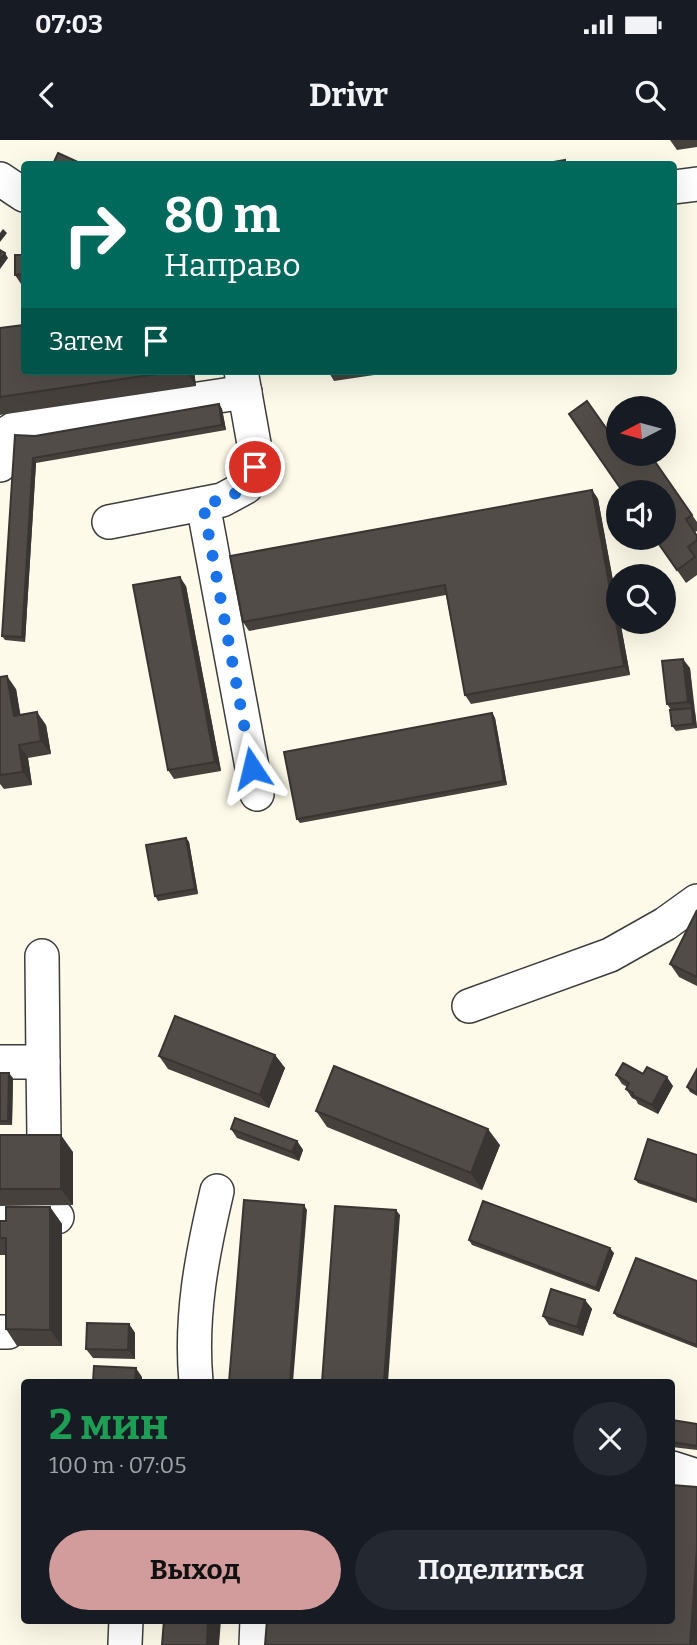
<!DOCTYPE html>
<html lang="ru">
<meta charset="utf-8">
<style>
:root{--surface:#171b24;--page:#242831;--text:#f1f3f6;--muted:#9ea1a6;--accent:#d29c9d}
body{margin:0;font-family:Bitter,serif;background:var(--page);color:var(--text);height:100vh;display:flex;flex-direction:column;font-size:26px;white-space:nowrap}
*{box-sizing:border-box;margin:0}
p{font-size:23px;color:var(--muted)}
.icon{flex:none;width:38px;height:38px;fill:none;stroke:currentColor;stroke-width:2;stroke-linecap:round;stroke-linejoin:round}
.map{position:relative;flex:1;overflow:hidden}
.panel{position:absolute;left:21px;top:1239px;width:654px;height:245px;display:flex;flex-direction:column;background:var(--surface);border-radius:7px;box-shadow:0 7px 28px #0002}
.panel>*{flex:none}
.top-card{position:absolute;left:21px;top:21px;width:656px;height:214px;border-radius:7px;box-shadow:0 7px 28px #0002;background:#00695c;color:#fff;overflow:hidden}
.needle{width:46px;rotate:264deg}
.buttons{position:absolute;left:606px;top:256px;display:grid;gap:14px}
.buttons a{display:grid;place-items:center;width:70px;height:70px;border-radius:50%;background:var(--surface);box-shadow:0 7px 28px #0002;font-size:35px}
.pin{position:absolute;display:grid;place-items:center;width:60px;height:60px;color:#fff;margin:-30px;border:4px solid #fff;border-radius:50%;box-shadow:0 2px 7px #0007}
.me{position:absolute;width:77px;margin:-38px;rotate:350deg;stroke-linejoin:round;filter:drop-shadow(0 0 5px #0008)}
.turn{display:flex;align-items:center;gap:24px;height:147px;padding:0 28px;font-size:32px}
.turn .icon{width:91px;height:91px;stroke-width:2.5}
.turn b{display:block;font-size:49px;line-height:60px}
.then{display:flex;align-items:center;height:66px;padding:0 28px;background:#0003;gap:14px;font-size:26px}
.round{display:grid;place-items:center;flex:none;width:74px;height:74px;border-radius:37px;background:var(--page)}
.headline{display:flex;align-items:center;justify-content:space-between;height:119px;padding:0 28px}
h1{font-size:42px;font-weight:700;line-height:52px;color:#1e9e55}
.action{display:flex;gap:14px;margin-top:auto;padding:14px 28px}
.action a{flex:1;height:80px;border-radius:42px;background:var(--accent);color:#111;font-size:28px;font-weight:700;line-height:80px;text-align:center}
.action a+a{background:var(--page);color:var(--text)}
.status{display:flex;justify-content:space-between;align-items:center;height:49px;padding:0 35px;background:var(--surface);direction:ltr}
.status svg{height:19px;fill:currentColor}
header{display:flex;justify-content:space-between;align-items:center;height:91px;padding:0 28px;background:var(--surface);font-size:32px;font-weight:700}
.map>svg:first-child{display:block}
</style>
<div class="status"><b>07:03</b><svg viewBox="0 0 49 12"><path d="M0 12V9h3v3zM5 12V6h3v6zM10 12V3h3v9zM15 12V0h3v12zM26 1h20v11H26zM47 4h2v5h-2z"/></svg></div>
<header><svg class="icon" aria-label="back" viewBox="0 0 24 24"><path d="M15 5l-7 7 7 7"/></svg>Drivr<svg class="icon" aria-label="search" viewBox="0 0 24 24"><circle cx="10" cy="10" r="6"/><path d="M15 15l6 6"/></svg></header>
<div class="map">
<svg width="697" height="1505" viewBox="0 0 697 1505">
<rect width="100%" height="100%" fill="#fdfae9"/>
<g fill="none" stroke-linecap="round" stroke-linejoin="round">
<g stroke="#3d3d3d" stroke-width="36">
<g id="minor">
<path d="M0,39L24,55"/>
<path d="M674,47L697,44"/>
<path d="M0,325C1,306 0,293 20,286L245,252"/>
<path d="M203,364L257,654"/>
<path d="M109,382L222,360L246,347L253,337L256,315L241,231"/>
<path d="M42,816L43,922"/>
<path d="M469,866L610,815L665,784L697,761"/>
<path d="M0,922H43L44,996"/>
<path d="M0,1078L57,1077"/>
<path d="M0,1192H8"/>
<path d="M196,1242C190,1176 202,1115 217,1051"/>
<path d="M672,1328L697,1336"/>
<path d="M125,1504L126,1480"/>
<path d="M256,1505L257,1480"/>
</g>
</g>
<use href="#minor" stroke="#fff" stroke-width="33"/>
</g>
<g fill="#46413d">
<path d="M670,0H697V7L677,10Z"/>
<path d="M24,115V143L21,144L15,135Z"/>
<path d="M0,188L24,231H194L196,246L0,275Z"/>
<path d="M328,231H401L334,241Z"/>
<path d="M219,264L222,269L226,290L36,323L25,502L5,500L2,496L35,296Z"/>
<path d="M611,295L649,313L697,382V391L695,392L697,395V435L686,443L654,397Z"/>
<path d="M592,350L598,359L630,535L471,564L465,555L446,455L249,491L243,482Z"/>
<path d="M186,446L221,631L174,639L168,630Z"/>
<path d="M690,528L697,588L676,591L672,586L671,570L667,564Z"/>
<path d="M16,549L20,575L46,585L51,614L28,618L32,645L4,649L0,644V635Z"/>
<path d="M492,573L495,578L507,645L300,683L297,679Z"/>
<path d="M186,698L189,702L198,754L158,761L155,756Z"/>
<path d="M697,770V846L679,837L670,824Z"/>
<path d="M275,915L285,928L269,968L168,929L159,916Z"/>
<path d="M697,929V956L690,952L687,947Z"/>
<path d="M0,933L13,938L12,985H0Z"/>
<path d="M643,934L673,946L658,974L638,964L636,960L632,958L626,949L627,947L622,944L616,935Z"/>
<path d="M316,971L500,1005L482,1050L327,987Z"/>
<path d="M231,989L297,1001L303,1010L299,1021L237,998Z"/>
<path d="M0,995L73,1012V1065L0,1066Z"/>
<path d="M697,1015V1063L638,1043L635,1039Z"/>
<path d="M50,1067L62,1084V1206H17L6,1189V1115H0V1081H6Z"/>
<path d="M469,1100L614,1113L599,1152L472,1105Z"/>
<path d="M697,1141V1208L617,1177L614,1173Z"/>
<path d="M585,1160L592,1169L583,1196L549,1185L543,1176Z"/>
<path d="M129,1184L135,1193V1219L93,1218L86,1209Z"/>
<path d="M672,1280L697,1284V1310L672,1307Z"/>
</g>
<g fill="#393532">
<path d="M3,89L7,93L0,102V93Z"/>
<path d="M5,113L8,118L0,129V120Z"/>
<path d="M186,231H194L196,246Z"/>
<path d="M219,264L222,269L226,290L222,285Z"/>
<path d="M33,318L36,323L25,502L22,497Z"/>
<path d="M592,350L598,359L618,467V481H620L630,535L624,526Z"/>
<path d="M180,437L186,446L221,631L215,622Z"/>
<path d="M683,519L690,528L694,571L688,562Z"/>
<path d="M7,536L16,549L23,589L14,576Z"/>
<path d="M692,568L695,572L697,588L693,584Z"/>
<path d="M37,572L46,585L51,614L41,601Z"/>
<path d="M492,573L495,578L507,645L504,641Z"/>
<path d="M19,605L28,618L32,645L23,632Z"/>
<path d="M186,698L189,702L198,754L195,749Z"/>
<path d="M275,915L285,928L269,968L260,955Z"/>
<path d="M9,933L13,938L12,985L8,981Z"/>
<path d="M667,937L673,946L658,974L652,965Z"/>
<path d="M488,989L500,1005L482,1050L471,1033Z"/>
<path d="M61,995L73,1012V1065L61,1049Z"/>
<path d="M297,1001L303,1010L299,1021L292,1012Z"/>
<path d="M304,1065L307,1070L293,1242H290Z"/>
<path d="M50,1067L62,1084V1206L50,1190Z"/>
<path d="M396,1070L400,1075L388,1242H384Z"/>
<path d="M610,1108L614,1113L599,1152L596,1148Z"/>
<path d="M585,1160L592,1169L583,1196L577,1187Z"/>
<path d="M129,1184L135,1193V1219L128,1210Z"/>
<path d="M136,1228L142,1237V1242H135Z"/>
<path d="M697,1409V1505H690Z"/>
<path d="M208,1480H221L219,1505H207Z"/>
</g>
<g fill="#514c47" stroke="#393532" stroke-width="2">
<path d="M58,13L82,24H53Z"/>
<path d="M565,20V24H553V22Z"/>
<path d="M0,110L5,113L0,120Z"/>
<path d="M15,115H24V134L15,135Z"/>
<path d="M24,185V231H177L0,257V188Z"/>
<path d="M587,261L611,295L618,290V313H649L692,375L686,379L697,396V400L688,407L695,417L677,430L654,397H663V352H623L569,274Z"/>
<path d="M219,264L222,285L33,318L22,497L2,496L15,295L35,296Z"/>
<path d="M592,350L624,526L465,555L445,445L243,482L230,416Z"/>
<path d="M180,437L215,622L168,630L133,445Z"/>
<path d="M683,519L688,562L667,564L662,521Z"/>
<path d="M7,536L14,576L37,572L41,601L19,605L23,632L0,635V537Z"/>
<path d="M692,568L693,584L672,586L670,570Z"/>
<path d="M492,573L504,641L297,679L284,612Z"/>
<path d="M186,698L195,749L155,756L146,705Z"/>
<path d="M697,770V837L670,824Z"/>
<path d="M175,876L275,915L260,955L159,916Z"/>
<path d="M623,923L643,934L647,927L667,937L652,965L632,955L633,953L626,949L629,943L616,935Z"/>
<path d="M334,926L488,989L471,1033L316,971Z"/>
<path d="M697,929V953L687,947Z"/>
<path d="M0,933H9L8,981H0Z"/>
<path d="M235,978L297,1001L292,1012L231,989Z"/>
<rect x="0" y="995" width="61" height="54"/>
<path d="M648,999L697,1015V1060L635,1039Z"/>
<path d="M244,1060L304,1065L290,1242H229Z"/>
<path d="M483,1061L610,1108L596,1148L469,1100Z"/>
<path d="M335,1066L396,1070L384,1242H322Z"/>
<path d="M6,1067H50V1190L6,1189V1098H0V1081H6Z"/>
<path d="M636,1118L697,1141V1205L614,1173Z"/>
<path d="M551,1149L585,1160L577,1187L543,1176Z"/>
<path d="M87,1183L129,1184L128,1210L86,1209Z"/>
<path d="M94,1226L136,1228L135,1242H93Z"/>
<path d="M672,1280L697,1284V1306L672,1302Z"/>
<path d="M672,1345L697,1347V1409L690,1505H265L267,1480H672Z"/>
<path d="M164,1480H208L207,1505H162Z"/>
</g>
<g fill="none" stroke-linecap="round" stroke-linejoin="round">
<path stroke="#1a73e8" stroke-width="12" stroke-dasharray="0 21.6" d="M252,628L203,364C227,359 248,353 255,327"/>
</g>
</svg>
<div class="buttons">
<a><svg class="needle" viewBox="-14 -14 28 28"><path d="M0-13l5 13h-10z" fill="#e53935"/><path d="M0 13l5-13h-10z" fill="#9ea1a6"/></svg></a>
<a><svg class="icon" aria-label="sound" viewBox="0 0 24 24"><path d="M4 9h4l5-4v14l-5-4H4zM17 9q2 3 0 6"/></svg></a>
<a><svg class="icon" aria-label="search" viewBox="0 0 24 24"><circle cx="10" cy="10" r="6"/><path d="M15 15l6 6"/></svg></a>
</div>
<div class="pin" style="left:255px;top:327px;background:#d93025"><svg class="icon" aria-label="arrive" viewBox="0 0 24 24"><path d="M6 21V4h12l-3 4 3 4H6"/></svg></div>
<svg class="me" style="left:252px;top:628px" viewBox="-20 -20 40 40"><path d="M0-17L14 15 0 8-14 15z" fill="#1a73e8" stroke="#fff" stroke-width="4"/></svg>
<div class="top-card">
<div class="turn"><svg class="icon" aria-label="right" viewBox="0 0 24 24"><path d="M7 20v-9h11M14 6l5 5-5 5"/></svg><div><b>80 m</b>Направо</div></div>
<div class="then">Затем<svg class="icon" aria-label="arrive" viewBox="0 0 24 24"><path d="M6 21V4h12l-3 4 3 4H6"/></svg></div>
</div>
<section class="panel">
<div class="headline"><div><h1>2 мин</h1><p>100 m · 07:05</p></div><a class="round"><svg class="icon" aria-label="close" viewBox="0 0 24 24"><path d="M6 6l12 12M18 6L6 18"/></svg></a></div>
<div class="action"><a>Выход</a><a>Поделиться</a></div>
</section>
</div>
